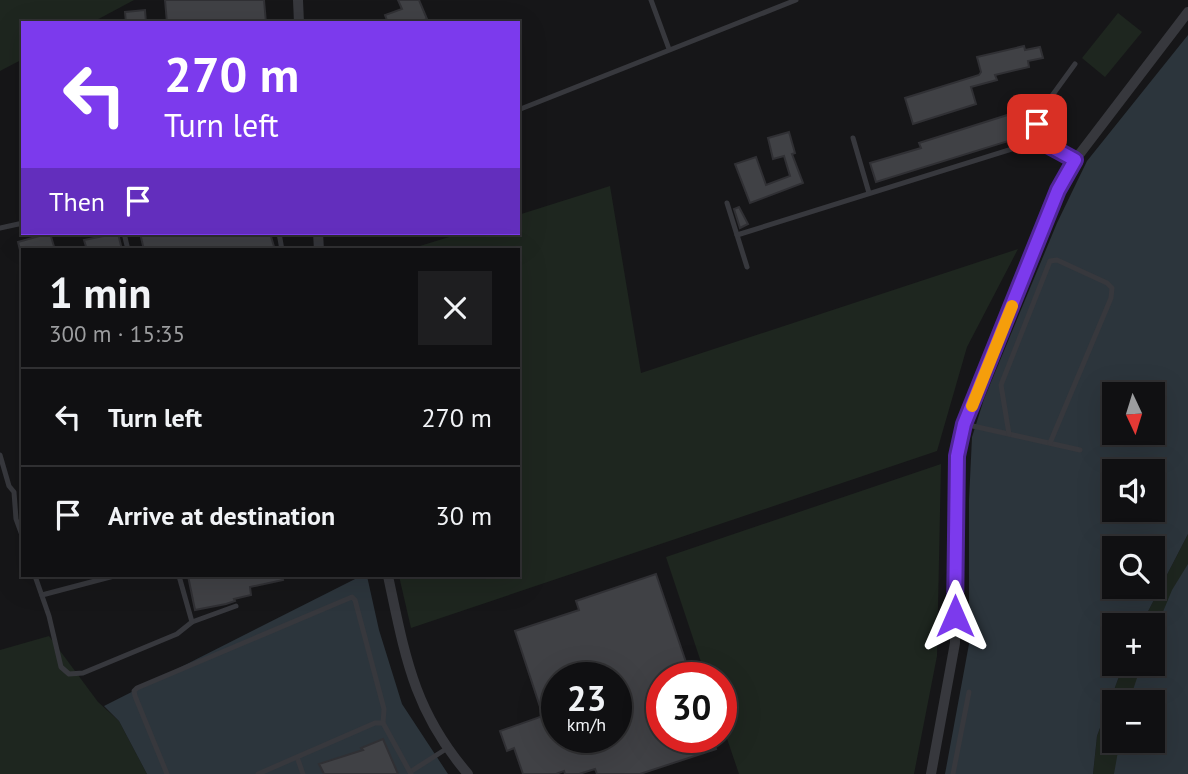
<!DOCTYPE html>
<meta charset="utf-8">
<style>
:root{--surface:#101012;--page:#1e1e20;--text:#f1f3f6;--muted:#9c9d9f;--line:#303032}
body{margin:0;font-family:"PT Sans",sans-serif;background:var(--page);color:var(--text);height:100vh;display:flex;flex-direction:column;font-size:26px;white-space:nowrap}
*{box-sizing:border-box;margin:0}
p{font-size:23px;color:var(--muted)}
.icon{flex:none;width:38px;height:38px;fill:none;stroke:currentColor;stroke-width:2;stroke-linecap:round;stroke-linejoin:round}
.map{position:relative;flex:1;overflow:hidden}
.panel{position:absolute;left:21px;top:248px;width:499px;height:329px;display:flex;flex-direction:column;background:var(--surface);border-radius:0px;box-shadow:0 7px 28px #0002,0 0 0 2px var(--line)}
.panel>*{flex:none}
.top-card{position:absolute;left:21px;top:21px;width:499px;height:214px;border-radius:0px;box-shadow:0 7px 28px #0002,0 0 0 2px var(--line);background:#7c3aed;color:#fff;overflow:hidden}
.needle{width:46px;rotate:176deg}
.fabs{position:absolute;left:1102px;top:382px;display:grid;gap:14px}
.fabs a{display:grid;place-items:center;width:63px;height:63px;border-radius:0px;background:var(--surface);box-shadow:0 7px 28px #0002,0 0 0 2px var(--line);font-size:35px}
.speed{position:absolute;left:541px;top:662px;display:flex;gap:14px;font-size:35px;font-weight:700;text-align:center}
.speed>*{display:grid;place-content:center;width:91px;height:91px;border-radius:50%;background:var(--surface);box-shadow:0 7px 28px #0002,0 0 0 2px var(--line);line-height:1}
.speed small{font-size:18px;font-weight:400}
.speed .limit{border:10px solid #d22;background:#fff;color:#111}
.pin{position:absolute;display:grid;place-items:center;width:60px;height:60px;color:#fff;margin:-30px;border-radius:14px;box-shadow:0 4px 10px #0006}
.me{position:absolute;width:77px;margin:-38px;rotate:0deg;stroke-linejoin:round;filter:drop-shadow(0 0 5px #0008)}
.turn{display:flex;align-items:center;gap:24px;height:147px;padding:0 28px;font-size:32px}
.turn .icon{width:91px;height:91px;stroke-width:2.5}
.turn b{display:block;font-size:49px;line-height:60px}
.then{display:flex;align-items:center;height:66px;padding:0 28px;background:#0003;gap:14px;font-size:26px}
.round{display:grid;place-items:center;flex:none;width:74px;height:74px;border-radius:0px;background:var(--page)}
.head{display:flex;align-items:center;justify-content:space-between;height:119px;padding:0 28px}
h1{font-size:42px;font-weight:700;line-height:52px}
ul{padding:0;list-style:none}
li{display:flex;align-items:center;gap:21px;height:98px;padding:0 28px;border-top:2px solid var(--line)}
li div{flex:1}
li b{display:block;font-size:26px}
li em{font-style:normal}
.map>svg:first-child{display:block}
</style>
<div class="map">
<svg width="1188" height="774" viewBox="0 0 1188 774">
<rect width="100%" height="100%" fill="#161618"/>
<g fill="#1e261f" fill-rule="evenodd">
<path d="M0,0H134L91,23H23V59L0,71Z"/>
<path d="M1118,13L1142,32L1105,77L1082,58Z"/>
<path d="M610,186L641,373L1018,249L967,347L937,451L411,628L399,576H518V250H407L462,233H518V215Z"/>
<path d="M941,464L937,656L914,774H739L721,721V677H706L666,557Z"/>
<path d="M1188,534V774H1093L1097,736L1124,663H1153V625H1141ZM1115,702H1153V740H1115Z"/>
<path d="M49,636L98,702L119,721L147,774H0V650Z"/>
</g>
<g fill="#2c353c" fill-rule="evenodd">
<path d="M1188,35V534L1141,625H1115V663H1124L1097,736L1093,774H945L969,644V500L972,437L984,399L1057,223L1087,161ZM1115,394H1153V432H1115ZM1115,471H1153V509H1115ZM1115,548H1153V586H1115Z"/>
<path d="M1188,564V774H1114L1120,740H1153V702H1129L1142,663H1153V636L1172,590Z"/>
<path d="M361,576H367L379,630L402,704L448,774H147L119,721L104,706Z"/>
</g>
<g fill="#404145" stroke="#303034" stroke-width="2" fill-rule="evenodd">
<path d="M165,0H264L266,23H167Z"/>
<path d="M398,0H419L427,19L417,23H388L385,15L402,9Z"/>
<path d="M145,10L146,23H126L125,12Z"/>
<path d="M1024,46L1025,50L1040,47L1043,58L1028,61L1029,67L995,75L997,80L971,87L976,104L913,124L905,98L979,75L981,72L977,57Z"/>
<path d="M1023,110L1031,134L876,182L870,163L921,148L919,143Z"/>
<path d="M789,132L795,153L792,154L803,183L750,203L735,164L756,157L766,185L790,176L784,156L773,159L768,138Z"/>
<path d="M739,207L748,224L740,228L734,209Z"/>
<path d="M50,233L55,250H20L18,242Z"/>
<path d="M118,233L122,250H87L84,240Z"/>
<path d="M140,233H270L275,250H144Z"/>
<path d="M656,574L691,677H662V737H712L716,749L640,774H597L595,769L579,774H565L564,771L556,774H523L514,748L507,751L500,731L543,716L515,631L579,610L576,601ZM556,677H616V737H556Z"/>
<path d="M188,576H282L283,580L250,587L251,595L234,599L235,601L226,604L195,610Z"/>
<path d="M383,739L398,774H324L319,764L363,750L361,748Z"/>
</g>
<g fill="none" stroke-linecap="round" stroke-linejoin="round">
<g stroke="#37383d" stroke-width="5">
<path d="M651,0L669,49"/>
<path d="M518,110L796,0"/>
<path d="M853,138L869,193"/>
<path d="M1042,142L1037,124L1038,115L1075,64"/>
<path d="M727,203L747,267"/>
<path d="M0,228L23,223"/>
<path d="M124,233L128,250"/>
<path d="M279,233L282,250"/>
<path d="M737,235L1034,142H1042L1075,160"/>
<path d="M964,424L1080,450"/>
<path d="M1009,434L1001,385L1050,261L1057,260L1107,283L1112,288L1111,298L1050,443"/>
<path d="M0,455L9,486L14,492L16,519L23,538"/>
<path d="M35,576L49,616L61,667L69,674L83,673L177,634L192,622L236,606"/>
<path d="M179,576L192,622"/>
<path d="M42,595L114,576"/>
<path d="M297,757L303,774"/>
<path d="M410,772L446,749"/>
<path d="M167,774L135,696L134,691L137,688L352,597L355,600L384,709L383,723L411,774"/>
<path d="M258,774L375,723H383"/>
<path d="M953,774L969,692"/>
</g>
<g stroke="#37383d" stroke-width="10">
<path d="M298,0L299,23"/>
<path d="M318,233L319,250"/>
<path d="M388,576C405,655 413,710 468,774"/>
<path d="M931,774L955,643L957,456L964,424L1058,190L1075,160L1188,12"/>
</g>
</g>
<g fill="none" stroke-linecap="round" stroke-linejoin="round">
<g stroke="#51269a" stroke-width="18">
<path id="route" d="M955,616L957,456L964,424L1058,190L1075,160L1042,142L1037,124"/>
</g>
<use href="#route" stroke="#7c3aed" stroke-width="12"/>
<path stroke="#f59e0b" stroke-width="12" d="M972,406L1012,306"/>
</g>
</svg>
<div class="fabs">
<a><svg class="needle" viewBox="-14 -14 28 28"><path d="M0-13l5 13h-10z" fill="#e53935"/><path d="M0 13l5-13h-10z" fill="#9c9d9f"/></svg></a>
<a><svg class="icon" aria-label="sound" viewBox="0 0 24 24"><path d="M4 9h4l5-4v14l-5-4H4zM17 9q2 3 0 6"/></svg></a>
<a><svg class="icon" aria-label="search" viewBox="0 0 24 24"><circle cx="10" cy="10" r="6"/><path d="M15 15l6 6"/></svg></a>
<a>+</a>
<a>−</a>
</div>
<div class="speed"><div>23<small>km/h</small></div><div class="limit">30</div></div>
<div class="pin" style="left:1037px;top:124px;background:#d93025"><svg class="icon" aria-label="arrive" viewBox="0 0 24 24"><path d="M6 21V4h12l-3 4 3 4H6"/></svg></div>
<svg class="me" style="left:955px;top:616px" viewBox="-20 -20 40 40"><path d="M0-17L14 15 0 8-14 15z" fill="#7c3aed" stroke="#fff" stroke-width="4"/></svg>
<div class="top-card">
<div class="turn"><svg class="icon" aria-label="left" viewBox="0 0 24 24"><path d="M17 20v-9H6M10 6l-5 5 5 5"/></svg><div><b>270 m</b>Turn left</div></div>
<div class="then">Then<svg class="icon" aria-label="arrive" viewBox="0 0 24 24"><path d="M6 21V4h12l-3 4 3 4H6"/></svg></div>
</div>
<section class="panel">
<div class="head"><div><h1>1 min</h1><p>300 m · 15:35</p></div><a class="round"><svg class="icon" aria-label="close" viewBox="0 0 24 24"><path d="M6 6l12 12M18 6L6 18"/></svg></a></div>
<ul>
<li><svg class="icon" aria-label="left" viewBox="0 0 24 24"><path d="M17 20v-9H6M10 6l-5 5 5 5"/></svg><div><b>Turn left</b></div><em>270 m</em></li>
<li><svg class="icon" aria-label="arrive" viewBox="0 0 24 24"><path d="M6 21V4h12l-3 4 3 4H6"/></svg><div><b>Arrive at destination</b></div><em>30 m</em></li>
</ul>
</section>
</div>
